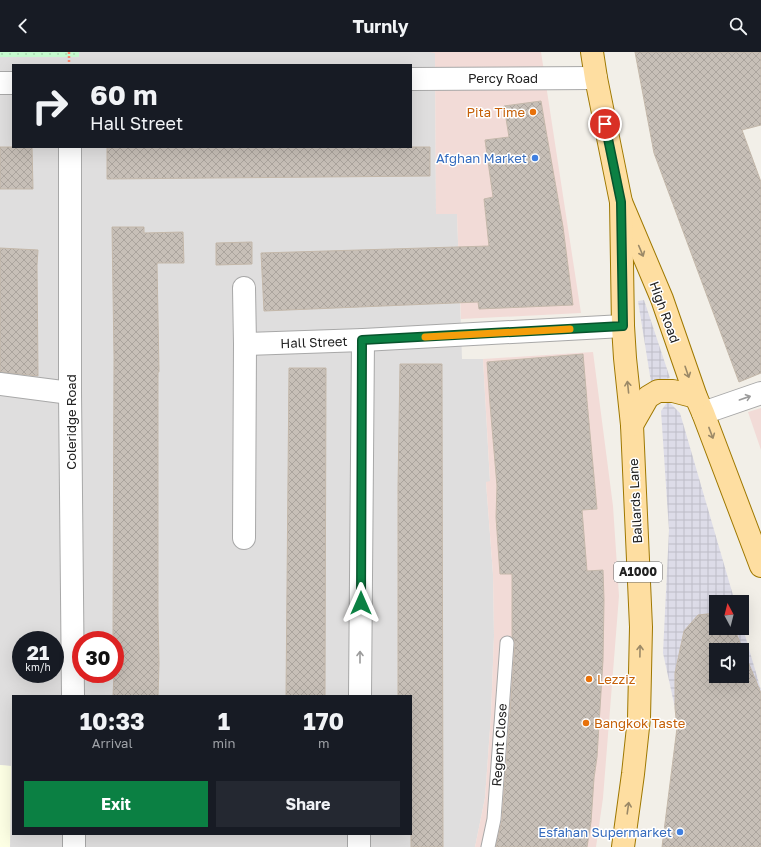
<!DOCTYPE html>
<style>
:root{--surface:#171b24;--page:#242831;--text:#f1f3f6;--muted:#9ea1a6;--accent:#0b8043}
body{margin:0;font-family:"Golos Text",sans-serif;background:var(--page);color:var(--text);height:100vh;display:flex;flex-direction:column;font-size:15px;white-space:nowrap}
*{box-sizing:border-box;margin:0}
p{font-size:13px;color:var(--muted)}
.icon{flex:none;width:22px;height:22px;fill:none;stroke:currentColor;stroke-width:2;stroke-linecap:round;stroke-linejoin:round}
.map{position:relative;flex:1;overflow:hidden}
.sheet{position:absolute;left:12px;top:643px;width:400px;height:140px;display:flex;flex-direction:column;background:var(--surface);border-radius:0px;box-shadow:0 4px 16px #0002}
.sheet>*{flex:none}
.banner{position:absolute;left:12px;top:12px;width:400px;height:84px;border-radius:0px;box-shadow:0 4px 16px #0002;background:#171b24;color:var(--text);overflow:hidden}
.needle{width:26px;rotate:353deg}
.tools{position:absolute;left:709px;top:543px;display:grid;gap:8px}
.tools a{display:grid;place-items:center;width:40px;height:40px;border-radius:0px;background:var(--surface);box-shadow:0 4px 16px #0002;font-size:20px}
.speed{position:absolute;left:12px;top:579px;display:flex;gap:8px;font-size:20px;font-weight:700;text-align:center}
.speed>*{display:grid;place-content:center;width:52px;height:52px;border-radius:50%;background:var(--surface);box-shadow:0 4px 16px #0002;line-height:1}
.speed small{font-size:10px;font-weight:400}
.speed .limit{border:6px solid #d22;background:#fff;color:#111}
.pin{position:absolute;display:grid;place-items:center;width:34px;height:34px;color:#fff;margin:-17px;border:2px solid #fff;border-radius:50%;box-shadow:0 1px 4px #0007}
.me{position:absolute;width:44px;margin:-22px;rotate:0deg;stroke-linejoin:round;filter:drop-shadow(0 0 3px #0008)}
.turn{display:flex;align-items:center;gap:14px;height:84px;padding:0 12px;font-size:18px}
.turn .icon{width:52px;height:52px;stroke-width:2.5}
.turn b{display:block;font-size:28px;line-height:34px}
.eta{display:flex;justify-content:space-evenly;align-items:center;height:68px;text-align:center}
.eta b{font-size:24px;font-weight:700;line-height:28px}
.action{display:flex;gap:8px;margin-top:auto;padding:8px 12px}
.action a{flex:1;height:46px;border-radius:0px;background:var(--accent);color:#fff;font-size:16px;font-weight:700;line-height:46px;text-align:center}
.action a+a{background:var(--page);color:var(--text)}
header{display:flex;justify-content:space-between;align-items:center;height:52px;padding:0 12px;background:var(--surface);font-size:18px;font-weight:700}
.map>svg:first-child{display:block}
</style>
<header><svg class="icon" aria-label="back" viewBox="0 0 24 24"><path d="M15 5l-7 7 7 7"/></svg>Turnly<svg class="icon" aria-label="search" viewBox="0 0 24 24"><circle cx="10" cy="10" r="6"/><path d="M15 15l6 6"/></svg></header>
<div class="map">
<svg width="761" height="795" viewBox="0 0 761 795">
<defs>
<pattern id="park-dots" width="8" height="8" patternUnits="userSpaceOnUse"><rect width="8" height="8" fill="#c6fbcf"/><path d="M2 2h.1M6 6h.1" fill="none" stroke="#aad7b1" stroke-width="1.8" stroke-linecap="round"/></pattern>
<pattern id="plaza-grid" width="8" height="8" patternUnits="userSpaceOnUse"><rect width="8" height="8" fill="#dddce8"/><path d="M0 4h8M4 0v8" fill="none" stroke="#bdbcc7"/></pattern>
<pattern id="building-cross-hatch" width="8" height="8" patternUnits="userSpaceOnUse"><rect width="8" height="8" fill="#c7bfb7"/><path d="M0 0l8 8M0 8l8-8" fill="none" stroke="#aba49d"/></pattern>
</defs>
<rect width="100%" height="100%" fill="#f2efe8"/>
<path fill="#dfdede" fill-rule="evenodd" d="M79,0H435L436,161H457L462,307H483L490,430H486L493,522L494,584L491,663L485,746L475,795H10L11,714L0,713V5H79ZM13,13H411V95H13ZM21,588H55V622H21ZM81,588H115V622H81ZM13,644H411V782H13Z"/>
<g fill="#f2dbd7">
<path d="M429,0H541L581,261L461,267L457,162H436L435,1Z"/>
<path d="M593,300L613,454L619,544L603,746L596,795H475L485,746L491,663L494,584L493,522L486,430L490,429L483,307Z"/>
<path d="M761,356V398L748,360Z"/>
</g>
<path fill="#fdffe4" d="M0,713L11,714L10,795H0Z"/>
<rect fill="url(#park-dots)" x="0" y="0" width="79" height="5"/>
<g fill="url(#plaza-grid)">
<path d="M644,248L670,326L651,330L638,249Z"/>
<path d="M668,349L680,361L735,550H716V563L684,579L675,621V656L663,601L669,478L661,359Z"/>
<path d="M742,573L761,638V641L734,576H742Z"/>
</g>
<g fill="url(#building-cross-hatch)" stroke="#c4b8aa" fill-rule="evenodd">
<path d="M635,0H761V73L742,78L761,130V321L739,330L654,101Z"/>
<path d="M541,49L545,73L563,175L573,253L479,257L478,250L264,259L261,201L489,194L484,147L493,145L485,88L509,85L504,54Z"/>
<path d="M0,95H32L33,137H0Z"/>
<path d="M107,95H430V124L107,127Z"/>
<path d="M112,175H144V181L183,180L184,211H157L159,320H158V565L159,611L158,644H113L114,622H115V588H114V583H113L114,305Z"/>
<path d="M252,190V212L216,213V191Z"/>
<path d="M0,196L38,198L37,213L38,324L0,320Z"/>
<path d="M583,302L587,349L597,457L582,458L587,519L603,518L604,548L603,608L597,705L594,726L591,770L587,795H496L502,768L515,592L514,588L512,585V522H500L496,465L497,434L490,352L487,310Z"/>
<path d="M400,312H442L443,795H411V644H398V436Z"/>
<path d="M289,316H326L325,644H286Z"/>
<path d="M716,561V576H734L761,641V795H662L677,676L675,656V621L684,579L698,563ZM716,598H742V624H716Z"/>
</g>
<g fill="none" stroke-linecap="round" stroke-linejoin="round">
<g stroke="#a8a8a8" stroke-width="15">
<path id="service" d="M488,795L494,767L507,591"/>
</g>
<g stroke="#a8a8a8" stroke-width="24">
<g id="minor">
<path d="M411,27L596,26"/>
<path d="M0,31H13"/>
<path d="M70,95V341L73,644"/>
<path d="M245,292L363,288L623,274"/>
<path d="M0,332L70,341"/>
<path d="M703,361L761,341"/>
<path d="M244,486L245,292L244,236"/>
<path d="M360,644L363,288"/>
<path d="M74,782V795"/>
<path d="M359,795V782"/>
</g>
</g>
<g stroke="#9f7800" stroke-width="24">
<g id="primary">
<path d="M592,0L596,26L621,150L662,247L696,345L703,361L761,514"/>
<path d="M621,150L623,274L625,306L632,373L641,575L639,666L633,722L623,795"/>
<path d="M632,373L648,345L658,339H673L696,345"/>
</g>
</g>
<path stroke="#fd896e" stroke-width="2.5" stroke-dasharray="2 2" stroke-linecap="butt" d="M69,0V13"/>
<use href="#service" stroke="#fff" stroke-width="13"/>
<use href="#minor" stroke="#fff" stroke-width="22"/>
<use href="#primary" stroke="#fedea1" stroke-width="22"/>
</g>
<defs><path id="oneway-shaft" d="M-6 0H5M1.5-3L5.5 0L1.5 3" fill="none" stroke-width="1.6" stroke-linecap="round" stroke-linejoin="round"/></defs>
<g stroke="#9b8967">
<use href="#oneway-shaft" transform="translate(641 199) rotate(67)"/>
<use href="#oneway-shaft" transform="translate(687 320) rotate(71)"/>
<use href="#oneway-shaft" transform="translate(628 335) rotate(-96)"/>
<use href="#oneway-shaft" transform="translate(711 381) rotate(69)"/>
<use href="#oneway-shaft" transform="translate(640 599) rotate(-89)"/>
<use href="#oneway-shaft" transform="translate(628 756) rotate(-82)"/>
</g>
<g stroke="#9b9b9b">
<use href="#oneway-shaft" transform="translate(745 346) rotate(-19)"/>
<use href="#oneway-shaft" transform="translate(360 605) rotate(-90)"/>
</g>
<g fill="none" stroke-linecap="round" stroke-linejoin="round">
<g stroke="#07532c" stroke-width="10">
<path id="route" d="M361,551L362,288L623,274L621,150L605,72"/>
</g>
<use href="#route" stroke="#0b8043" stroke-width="7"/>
<path stroke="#f59e0b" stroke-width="7" d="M425,285L570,277"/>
</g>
<g fill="#e8710a" stroke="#fff" stroke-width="1.5">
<circle cx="533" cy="60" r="4"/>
<circle cx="589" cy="627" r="4"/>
<circle cx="586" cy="671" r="4"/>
</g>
<g fill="#3f7fe0" stroke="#fff" stroke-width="1.5">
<circle cx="535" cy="106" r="4"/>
<circle cx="680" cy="780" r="4"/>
</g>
<g text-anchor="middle" stroke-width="3" stroke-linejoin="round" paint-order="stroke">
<rect fill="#fff" stroke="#646464" stroke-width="1" x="614" y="510" width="48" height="20" rx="3"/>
<g font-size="12" font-weight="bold" fill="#212121">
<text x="638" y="524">A1000</text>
</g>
<g font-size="13" fill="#212121" stroke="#fff">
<text x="503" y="31">Percy Road</text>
<text transform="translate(665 260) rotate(70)" y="5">High Road</text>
<text transform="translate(314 290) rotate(-2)" y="5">Hall Street</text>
<text transform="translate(71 370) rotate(-90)" y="5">Coleridge Road</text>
<text transform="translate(635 449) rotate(-93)" y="5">Ballards Lane</text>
<text transform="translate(499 693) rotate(-86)" y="5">Regent Close</text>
</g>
<g font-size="13" fill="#c56008" stroke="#fff" text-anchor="start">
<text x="525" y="65" text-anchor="end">Pita Time</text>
<text x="597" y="632">Lezziz</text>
<text x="594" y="676">Bangkok Taste</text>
</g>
<g font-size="13" fill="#366cbe" stroke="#fff" text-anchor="end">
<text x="527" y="111">Afghan Market</text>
<text x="672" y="785">Esfahan Supermarket</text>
</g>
</g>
</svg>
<div class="tools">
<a><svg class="needle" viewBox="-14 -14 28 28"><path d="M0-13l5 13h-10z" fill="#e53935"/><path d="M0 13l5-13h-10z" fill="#9ea1a6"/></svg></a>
<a><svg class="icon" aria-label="sound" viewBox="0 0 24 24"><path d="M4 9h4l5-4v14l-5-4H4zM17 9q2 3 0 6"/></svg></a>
</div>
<div class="speed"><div>21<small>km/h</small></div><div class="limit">30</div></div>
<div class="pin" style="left:605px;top:72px;background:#d93025"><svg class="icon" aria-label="arrive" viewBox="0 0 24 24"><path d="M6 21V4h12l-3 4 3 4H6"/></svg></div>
<svg class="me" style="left:361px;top:551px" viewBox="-20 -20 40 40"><path d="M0-17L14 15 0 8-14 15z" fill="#0b8043" stroke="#fff" stroke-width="4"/></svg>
<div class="banner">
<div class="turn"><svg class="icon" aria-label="right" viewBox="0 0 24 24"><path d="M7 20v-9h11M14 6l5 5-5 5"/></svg><div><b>60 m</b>Hall Street</div></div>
</div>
<section class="sheet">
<div class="eta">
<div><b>10:33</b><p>Arrival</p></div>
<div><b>1</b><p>min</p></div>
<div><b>170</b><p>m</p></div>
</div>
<div class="action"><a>Exit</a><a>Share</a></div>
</section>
</div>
